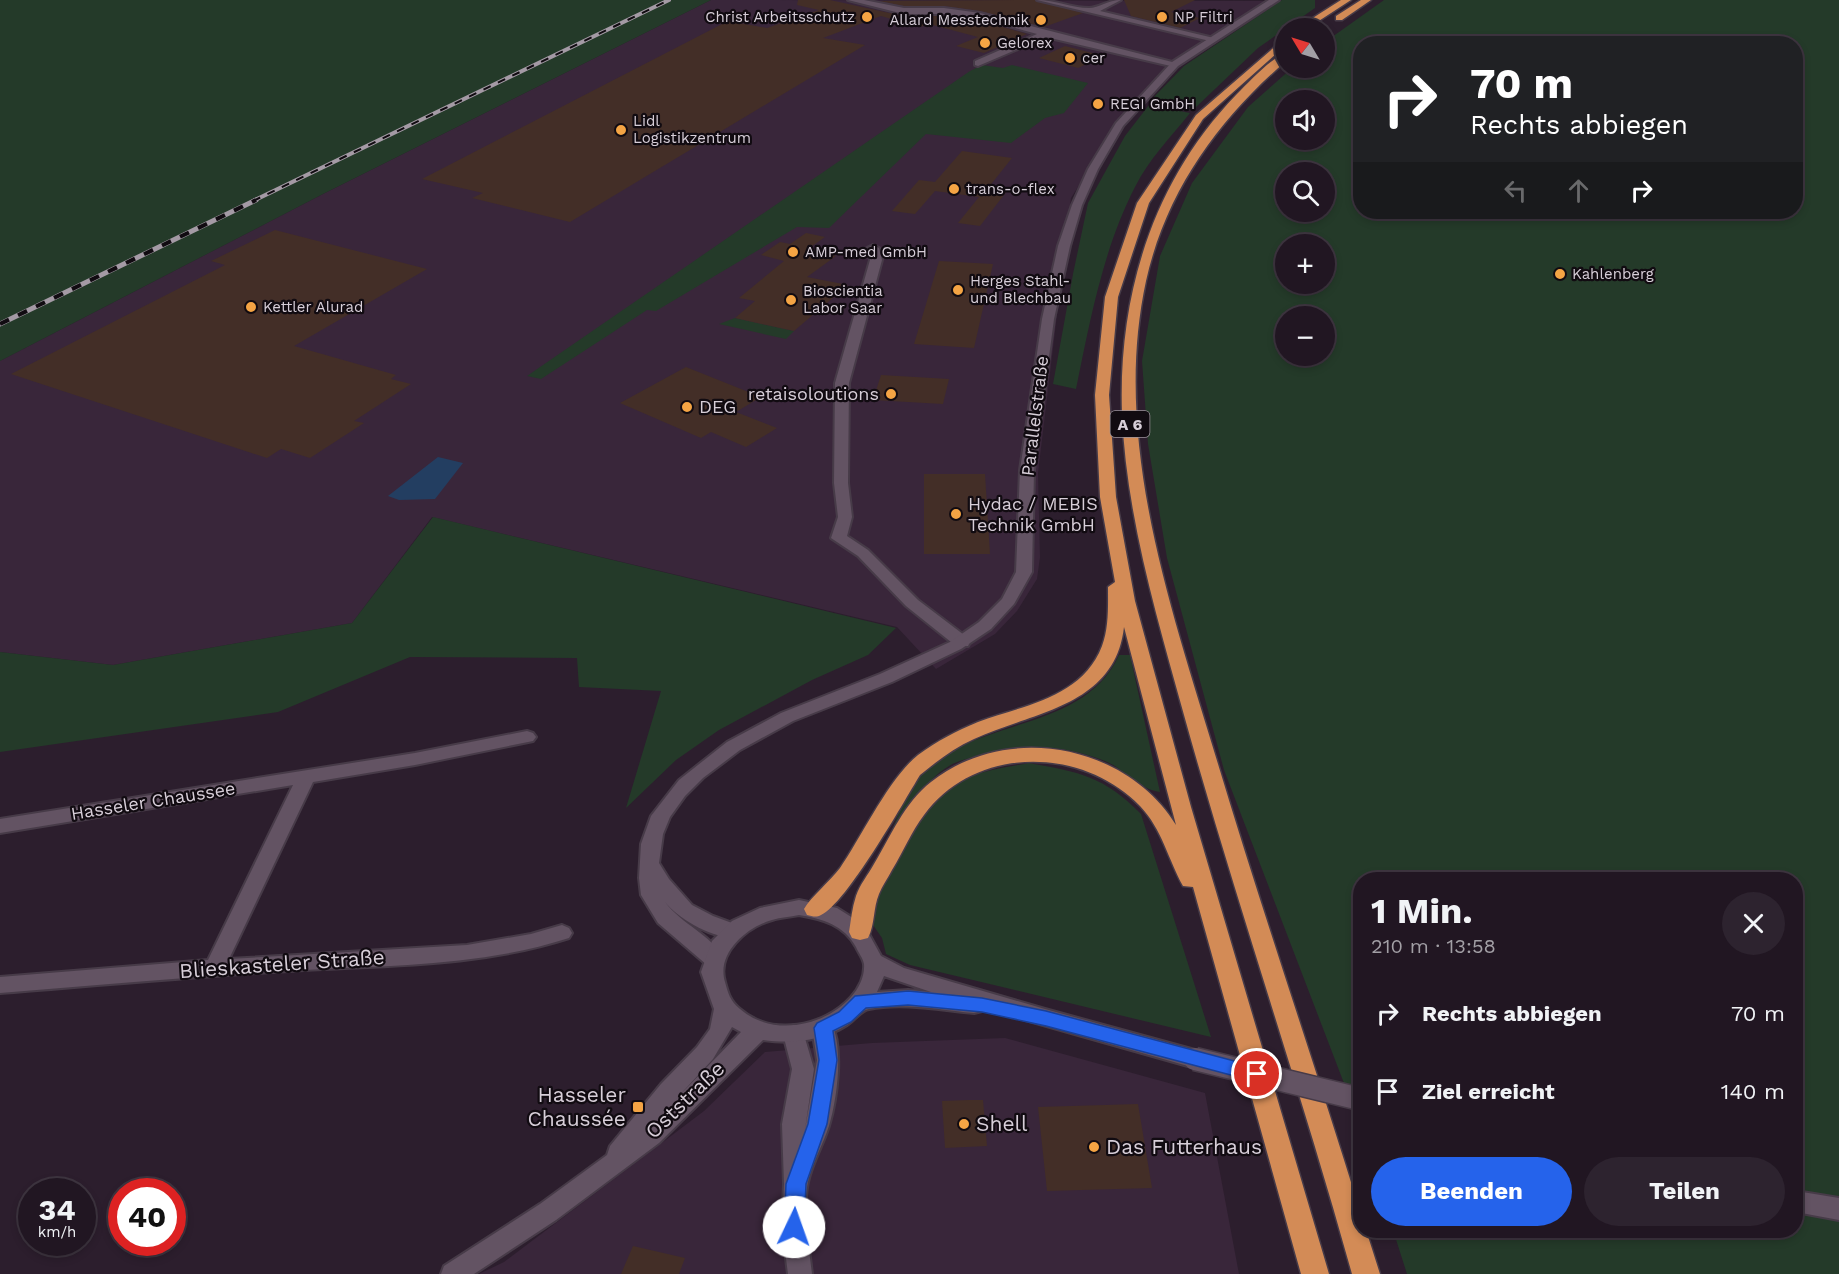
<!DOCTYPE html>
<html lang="de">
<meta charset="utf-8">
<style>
:root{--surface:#211622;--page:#2d232f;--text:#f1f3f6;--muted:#a29fa5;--line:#3e3540;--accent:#2563eb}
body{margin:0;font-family:"Work Sans",sans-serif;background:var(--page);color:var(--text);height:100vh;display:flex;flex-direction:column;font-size:22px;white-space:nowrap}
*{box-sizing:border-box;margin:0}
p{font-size:20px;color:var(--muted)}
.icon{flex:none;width:33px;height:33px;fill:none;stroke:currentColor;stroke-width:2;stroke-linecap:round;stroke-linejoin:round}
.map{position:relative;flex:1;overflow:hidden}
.panel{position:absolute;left:1353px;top:872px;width:450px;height:366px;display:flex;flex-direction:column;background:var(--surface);border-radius:24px;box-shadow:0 3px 9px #0003,0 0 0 2px var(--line)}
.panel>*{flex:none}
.banner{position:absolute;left:1353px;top:36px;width:450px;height:183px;border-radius:24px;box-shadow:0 3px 9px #0003,0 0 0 2px var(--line);background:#202124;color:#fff;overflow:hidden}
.needle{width:39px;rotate:308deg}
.fabs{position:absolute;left:1275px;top:18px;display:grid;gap:12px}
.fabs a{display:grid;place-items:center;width:60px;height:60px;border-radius:50%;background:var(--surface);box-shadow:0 3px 9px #0003,0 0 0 2px var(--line);font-size:30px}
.speed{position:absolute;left:18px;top:1178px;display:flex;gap:12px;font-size:30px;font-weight:700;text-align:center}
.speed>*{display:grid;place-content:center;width:78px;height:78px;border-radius:50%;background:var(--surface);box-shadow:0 3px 9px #0003,0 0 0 2px var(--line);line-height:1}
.speed small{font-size:15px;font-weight:400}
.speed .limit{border:9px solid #d22;background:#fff;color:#111}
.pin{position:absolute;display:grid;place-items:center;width:51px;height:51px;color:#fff;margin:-26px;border:3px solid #fff;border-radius:50%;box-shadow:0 2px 6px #0007}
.me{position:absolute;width:66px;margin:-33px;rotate:3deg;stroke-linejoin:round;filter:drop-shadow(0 0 4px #0008)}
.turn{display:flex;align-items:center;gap:21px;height:126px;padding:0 18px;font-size:27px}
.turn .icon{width:78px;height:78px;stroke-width:2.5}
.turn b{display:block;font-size:42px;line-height:51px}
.lanes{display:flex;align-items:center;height:57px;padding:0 18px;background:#0003;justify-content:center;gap:30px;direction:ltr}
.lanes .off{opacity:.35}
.round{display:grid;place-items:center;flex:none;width:63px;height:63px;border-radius:32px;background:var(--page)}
.head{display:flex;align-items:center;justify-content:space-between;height:102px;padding:0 18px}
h1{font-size:36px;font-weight:700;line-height:45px}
.primary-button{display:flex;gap:12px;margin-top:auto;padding:12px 18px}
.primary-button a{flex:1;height:69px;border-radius:36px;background:var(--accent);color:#fff;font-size:24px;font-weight:700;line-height:69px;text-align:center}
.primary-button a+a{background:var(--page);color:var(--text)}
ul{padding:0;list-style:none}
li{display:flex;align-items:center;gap:18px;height:78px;padding:0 18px}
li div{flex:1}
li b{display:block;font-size:22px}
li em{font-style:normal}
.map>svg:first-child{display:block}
</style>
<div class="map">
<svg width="1839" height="1274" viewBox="0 0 1839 1274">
<rect width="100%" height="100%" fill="#2c1e2d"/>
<g fill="#39263a">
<path d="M711,0L1266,1L1201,42L1175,64L1118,123L1071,198L1038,473L1040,557L1037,579L1017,611L995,634L936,669L897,627L432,517L352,623L113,665L0,652V361L323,194Z"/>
<path d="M1005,1038L1205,1093L1239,1274H479L504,1262L704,1111L765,1052L872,1043Z"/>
</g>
<g fill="#243a29" fill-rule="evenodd">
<path d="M0,0H711L323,194L0,361Z"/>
<path d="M1282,0H1315V8L1258,48L1194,109L1150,101L1184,66Z"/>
<path d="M1384,0H1839V1274H1407L1393,1230H1796V879H1360V1125L1224,770L1167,558L1148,444L1142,361L1160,256L1192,183L1248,107L1292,68H1324L1325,42ZM1360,44H1796V212H1360ZM1286,100H1324V140H1286ZM1286,172H1324V212H1286ZM1286,244H1324V284H1286ZM1286,316H1324V356H1286Z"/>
<path d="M982,65L1003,68L1012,65L1088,83L1064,113L1045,118L1011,143L926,134L829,228L797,227L656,311L647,310L541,379L527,376L970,71Z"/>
<path d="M1149,105L1190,113C1171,137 1149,159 1135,187C1103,249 1090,321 1076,389L1053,384L1073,274L1088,203L1125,136Z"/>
<path d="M735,318L794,331L786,339L719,324Z"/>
<path d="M433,517L896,628L868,655L812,680L719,730L676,760L626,808L661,691L579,687L577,658L410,657L278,712L0,752V652L113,665L352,623Z"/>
<path d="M1119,655H1130L1160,792C1138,789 1125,769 1105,761C1062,744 1014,742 970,758C963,760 955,762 949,766C924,781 906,813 890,836C900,808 913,778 938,760C993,719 1087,726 1119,655Z"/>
<path d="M1029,763C1079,772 1104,776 1141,814L1211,1037L910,965L886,954L882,938L873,925C874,914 874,902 878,893C890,861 933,796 962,780C982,770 1007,767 1029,763Z"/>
</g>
<path fill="#233e61" d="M438,457L463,463L435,499L399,500L388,496Z"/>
<g fill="#432e27">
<path d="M798,0H830L903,16H944L979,20L1027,34L984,53L956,46L978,37L929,24L920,27L881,16L823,38L865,45L570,222L472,198L483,193L422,179L728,21L767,28L819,10L797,5Z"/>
<path d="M1035,0L1083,13L1044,27L980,11L944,6H904L879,1Z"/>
<path d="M1124,0H1195L1171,12L1200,18L1180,28L1176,27L1131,16Z"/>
<path d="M1065,46L1104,56L1078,68L1039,58Z"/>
<path d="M962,151L1012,158L988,188L1007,191L980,226L958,223L979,197L935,191L915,214L892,211L919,180L935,182Z"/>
<path d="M275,230L427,269L294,346L396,375L391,379L411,384L354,421L364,423L310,458L281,449L267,458L11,374L225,265L211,261Z"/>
<path d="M806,233L825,237L808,249L836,256L807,277L848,285L794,331L735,318L755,301L739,298L784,261L761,255L780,242L790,244Z"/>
<path d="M939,261L993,264L974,348L914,344Z"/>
<path d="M686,367L761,397L736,412L777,428L746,447L711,432L701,438L620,403Z"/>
<path d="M881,375L949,379L943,404L873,400Z"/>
<path d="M924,474H985L990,554H924Z"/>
<path d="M969,1100H983L987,1146L945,1148L942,1101Z"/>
<path d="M1138,1104L1152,1188L1047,1191L1038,1107Z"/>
<path d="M633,1246L685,1258L679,1274H621Z"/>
</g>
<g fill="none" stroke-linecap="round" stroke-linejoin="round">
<g stroke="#473b48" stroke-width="4">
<g id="minor">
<path d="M848,0H864L904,8H944L980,13L1180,64L1175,67L1046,37L978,66L975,65V61L1037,34L979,18L944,14H904Z"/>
<path d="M1037,0C1055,0 1072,8 1089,8C1099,8 1108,0 1121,0L1100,11L1218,39L1214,42Z"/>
<path d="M873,245L879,248L882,260L849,383L848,483L852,517L847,536L868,550L918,600L968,638L970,642L968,646H956L906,606L858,556L831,538L838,517L834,483L835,383L870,260L867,248Z"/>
<path d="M527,731L533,733L536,737L533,741L415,765L313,782L229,959L467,945L531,934L562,925L569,928L572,933L569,938C482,966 394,965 304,970C202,976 101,985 0,993V977L208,960L293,785L0,833V819L415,753Z"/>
</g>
</g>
<g stroke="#473b48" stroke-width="4">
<g id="tertiary">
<path d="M1269,0H1279L1178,66L1123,126L1098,169L1082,205L1070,246L1054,319L1034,470L1032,572L1014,604L991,629L961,649L892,682L793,721L740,750L703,778L685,796L670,817L663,834L659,863L669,879L692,905L713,916L740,926L743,931L740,936C719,943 678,919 665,902C681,924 712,935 724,959L721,965L714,967L707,965L658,923L641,895L639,878L641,844L651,816L679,780L727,742L781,713L880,674L950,642L979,622L1002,599L1016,572L1020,470L1042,319L1058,246L1072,205L1088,169L1116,123L1172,62Z"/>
<path d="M823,1019L831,1022C844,1048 837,1099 829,1126C823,1145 812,1163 808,1182C802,1208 809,1247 812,1274H788L782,1227L784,1184L782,1124L792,1069L783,1034L786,1028L794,1025L802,1028L814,1069L805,1129L817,1060L812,1028L815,1022Z"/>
</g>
</g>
<g stroke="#473b48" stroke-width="4">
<g id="secondary">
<path d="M799,900L837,908L864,925L881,956L904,968L1045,1009L1195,1050L1203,1053L1206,1059L1203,1065L1195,1068L983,1008L982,1011L974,1013C940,1010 903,1002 869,1009C861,1010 854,1021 847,1025C822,1041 792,1044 763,1040L659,1143L556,1220L474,1274H441L444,1266L540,1204L607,1155L610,1146L661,1084L697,1047L710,1029L714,1009L701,972L712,941L732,921L760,908ZM799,915C823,919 844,925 856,947C858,952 863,958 864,964C865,976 859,988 851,997C824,1027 772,1037 740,1009C730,1001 728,993 725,982C716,953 747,927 772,920C781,917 790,917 799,915ZM884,976L931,992L908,990L877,992ZM732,1027L741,1032L676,1099L713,1059Z"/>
<path d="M1796,1191L1839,1198V1220L1796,1212Z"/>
</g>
</g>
<g stroke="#473b48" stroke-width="3">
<g id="motorway">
<path d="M1341,0H1351L1308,28H1297Z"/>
<path d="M1361,0H1371L1342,20H1336V16Z"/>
<path d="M1286,37V45L1203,119L1149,203L1118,297L1109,395L1116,497L1135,601L1191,807L1329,1274H1301L1193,887L1183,886C1168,859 1162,829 1140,806C1082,746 975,745 924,815C911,832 903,852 892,870C888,878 882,886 879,894C873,908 875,925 868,938L860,940L852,938L849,932C851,920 852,908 856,896C860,884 868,875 874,864C891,836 904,803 931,782C1006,722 1126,744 1176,825L1124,627C1115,707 1032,712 974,739C954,748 937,761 920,775C903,803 846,904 821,915C816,918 812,916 807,915L804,909C811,897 830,881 840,868C862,836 889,778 918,755C937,741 956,731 978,722C1024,705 1082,698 1102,646C1109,628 1108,606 1108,587L1115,582L1100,497L1095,395L1105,297L1137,203L1196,115Z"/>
<path d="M1286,52V61C1218,120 1166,191 1146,281C1111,442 1172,611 1218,764C1263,914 1314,1062 1360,1211V1230H1366L1380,1274H1352C1300,1087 1236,902 1184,715C1157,617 1126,515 1122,413C1118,295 1153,181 1236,95C1251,80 1267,62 1286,52Z"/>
</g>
</g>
<use href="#minor" fill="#635363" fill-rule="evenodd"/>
<use href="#tertiary" fill="#635363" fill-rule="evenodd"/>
<use href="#secondary" fill="#635363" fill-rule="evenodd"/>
<use href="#motorway" fill="#d38b56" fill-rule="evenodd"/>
<g stroke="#a49aa5" stroke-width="4">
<path id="rail-far1" d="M253,201L669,0"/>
</g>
<g stroke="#a49aa5" stroke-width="5">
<path id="rail" d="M0,324L256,200"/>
</g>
<use href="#rail-far1" stroke="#110b11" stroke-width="2" stroke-dasharray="8" stroke-linecap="butt"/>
<use href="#rail" stroke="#110b11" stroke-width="4" stroke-dasharray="10" stroke-linecap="butt"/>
<g stroke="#473b48" stroke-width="25" stroke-linecap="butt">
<path id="secondary-bridge" d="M1195,1059L1360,1099"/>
</g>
<use href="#secondary-bridge" stroke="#635363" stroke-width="22"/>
</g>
<path fill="#2563eb" stroke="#184099" stroke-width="1.5" d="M908,991L982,998L1046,1011L1257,1067L1264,1069L1266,1074L1264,1080L1257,1082L1046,1026L982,1012L908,1005L866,1008L851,1022L833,1031L837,1060L827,1124L806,1184L804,1227L801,1233L794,1236L787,1233L784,1227L786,1184L808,1124L819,1060L814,1028L817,1023L839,1012L855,996Z"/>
<g fill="#f4a444" stroke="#110b11" stroke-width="2">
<circle cx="867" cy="17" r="6"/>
<circle cx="1162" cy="17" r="6"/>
<circle cx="1041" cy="20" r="6"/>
<circle cx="985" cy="43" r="6"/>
<circle cx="1070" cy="58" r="6"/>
<circle cx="1098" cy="104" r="6"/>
<circle cx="621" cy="130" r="6"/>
<circle cx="954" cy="189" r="6"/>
<circle cx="793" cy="252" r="6"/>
<circle cx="1560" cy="274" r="6"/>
<circle cx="958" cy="290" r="6"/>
<circle cx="791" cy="300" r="6"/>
<circle cx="251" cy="307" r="6"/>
<circle cx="891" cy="394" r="6"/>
<circle cx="687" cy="407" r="6"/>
<circle cx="956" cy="514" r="6"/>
<rect x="632" y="1101" width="12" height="12" rx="3"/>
<circle cx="964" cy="1124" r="6"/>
<circle cx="1094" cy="1147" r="6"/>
</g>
<g text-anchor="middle" stroke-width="4.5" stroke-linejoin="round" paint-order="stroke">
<g font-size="15" fill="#d7ced8" stroke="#110b11" text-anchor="start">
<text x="855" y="22" text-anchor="end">Christ Arbeitsschutz</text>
<text x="1174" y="22">NP Filtri</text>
<text x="1029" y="25" text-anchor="end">Allard Messtechnik</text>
<text x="997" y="48">Gelorex</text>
<text x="1082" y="63">cer</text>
<text x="1110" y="109">REGI GmbH</text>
<text x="633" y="126">Lidl<tspan x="633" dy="17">Logistikzentrum</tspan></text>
<text x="966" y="194">trans-o-flex</text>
<text x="805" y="257">AMP-med GmbH</text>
<text x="1572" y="279">Kahlenberg</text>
<text x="970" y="286">Herges Stahl-<tspan x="970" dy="17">und Blechbau</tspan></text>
<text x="803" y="296">Bioscientia<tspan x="803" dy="17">Labor Saar</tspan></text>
<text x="263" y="312">Kettler Alurad</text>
</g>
<rect fill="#110b11" stroke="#9c949c" stroke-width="1.5" x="1110.5" y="411" width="39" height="26" rx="4.5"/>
<g font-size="16" font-weight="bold" fill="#d7ced8">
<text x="1130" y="430">A 6</text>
</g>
<g font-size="18" fill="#d7ced8" stroke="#110b11" text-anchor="start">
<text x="879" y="400" text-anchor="end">retaisoloutions</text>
<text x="699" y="413">DEG</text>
<text x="968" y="510">Hydac / MEBIS<tspan x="968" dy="21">Technik GmbH</tspan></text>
</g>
<g font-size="18" fill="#d7ced8" stroke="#110b11">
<text transform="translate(1035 416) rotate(-83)" y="6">Parallelstraße</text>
<text transform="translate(153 801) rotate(-9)" y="6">Hasseler Chaussee</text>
</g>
<g font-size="21" fill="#d7ced8" stroke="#110b11">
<text transform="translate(282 964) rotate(-4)" y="7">Blieskasteler Straße</text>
<text transform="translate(685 1100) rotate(-44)" y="7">Oststraße</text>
</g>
<g font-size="21" fill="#d7ced8" stroke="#110b11" text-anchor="start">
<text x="626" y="1102" text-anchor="end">Hasseler<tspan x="626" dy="24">Chaussée</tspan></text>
<text x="976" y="1131">Shell</text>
<text x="1106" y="1154">Das Futterhaus</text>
</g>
</g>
</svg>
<div class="fabs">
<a><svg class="needle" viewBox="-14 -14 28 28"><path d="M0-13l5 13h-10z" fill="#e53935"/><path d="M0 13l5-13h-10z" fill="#a29fa5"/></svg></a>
<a><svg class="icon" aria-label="sound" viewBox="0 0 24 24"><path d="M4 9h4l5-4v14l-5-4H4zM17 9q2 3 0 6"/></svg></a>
<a><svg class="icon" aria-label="search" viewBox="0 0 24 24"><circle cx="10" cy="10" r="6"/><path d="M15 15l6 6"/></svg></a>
<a>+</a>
<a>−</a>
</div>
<div class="speed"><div>34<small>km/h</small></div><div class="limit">40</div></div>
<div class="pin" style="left:1257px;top:1074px;background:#d93025"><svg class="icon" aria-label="arrive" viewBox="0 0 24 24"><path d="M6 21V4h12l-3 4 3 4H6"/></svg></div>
<svg class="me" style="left:794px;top:1227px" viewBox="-20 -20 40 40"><circle r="19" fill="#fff"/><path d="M0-13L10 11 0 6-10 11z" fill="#2563eb"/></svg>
<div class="banner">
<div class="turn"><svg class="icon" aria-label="right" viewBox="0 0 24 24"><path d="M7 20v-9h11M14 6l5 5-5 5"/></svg><div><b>70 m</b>Rechts abbiegen</div></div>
<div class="lanes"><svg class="icon off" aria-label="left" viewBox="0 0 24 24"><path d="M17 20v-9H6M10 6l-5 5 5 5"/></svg><svg class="icon off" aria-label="ahead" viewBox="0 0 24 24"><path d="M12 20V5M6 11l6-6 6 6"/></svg><svg class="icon" aria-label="right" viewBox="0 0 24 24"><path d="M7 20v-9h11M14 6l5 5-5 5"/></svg></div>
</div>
<section class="panel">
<div class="head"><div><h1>1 Min.</h1><p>210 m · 13:58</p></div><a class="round"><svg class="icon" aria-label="close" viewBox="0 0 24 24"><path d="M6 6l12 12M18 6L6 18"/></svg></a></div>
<ul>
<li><svg class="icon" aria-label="right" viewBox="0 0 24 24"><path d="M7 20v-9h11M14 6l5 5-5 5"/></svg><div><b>Rechts abbiegen</b></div><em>70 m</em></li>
<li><svg class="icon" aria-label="arrive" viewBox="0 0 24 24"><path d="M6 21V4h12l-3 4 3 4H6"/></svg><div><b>Ziel erreicht</b></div><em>140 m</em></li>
</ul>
<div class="primary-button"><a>Beenden</a><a>Teilen</a></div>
</section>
</div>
